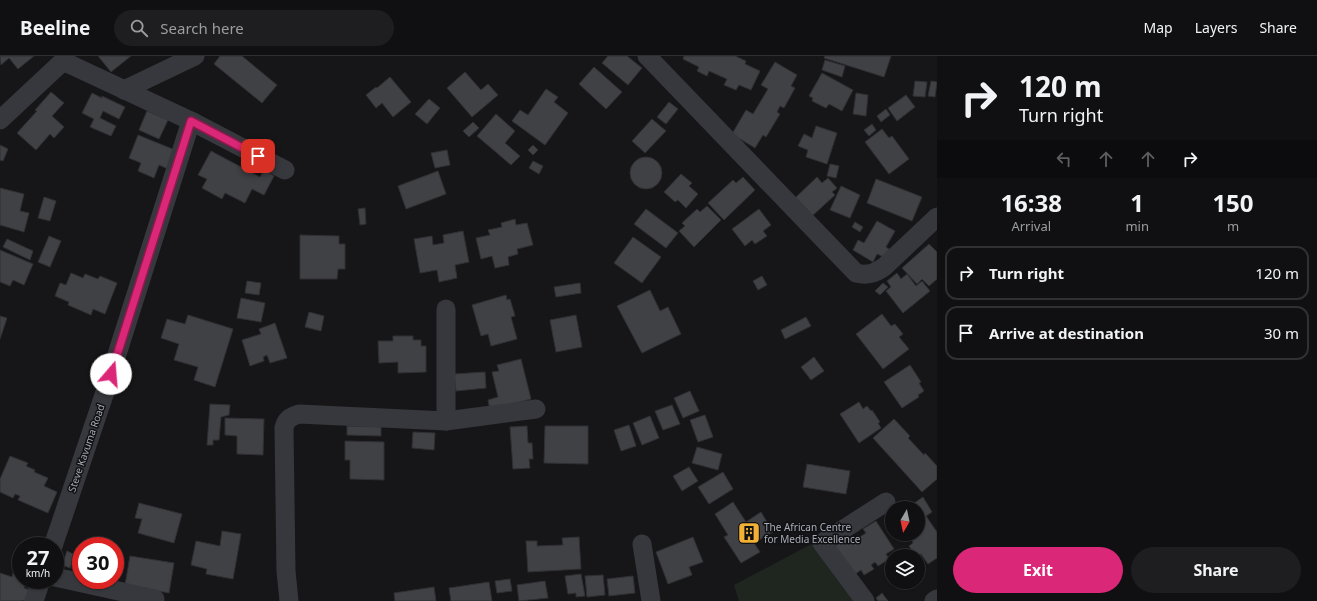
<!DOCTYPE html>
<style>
:root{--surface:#101012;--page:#1e1e20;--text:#f1f3f6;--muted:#9c9d9f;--line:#303032;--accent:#db2777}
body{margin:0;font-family:"Noto Sans",sans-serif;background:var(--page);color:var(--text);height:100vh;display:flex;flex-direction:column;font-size:15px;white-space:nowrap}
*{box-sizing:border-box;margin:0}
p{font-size:13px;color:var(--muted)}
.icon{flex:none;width:22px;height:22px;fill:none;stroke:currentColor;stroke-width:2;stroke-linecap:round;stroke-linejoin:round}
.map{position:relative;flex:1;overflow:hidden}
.drawer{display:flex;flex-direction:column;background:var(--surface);width:380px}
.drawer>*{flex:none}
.hud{background:#101012;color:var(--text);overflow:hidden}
.needle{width:26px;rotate:189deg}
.tools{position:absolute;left:885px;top:445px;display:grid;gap:8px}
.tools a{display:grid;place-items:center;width:40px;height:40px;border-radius:50%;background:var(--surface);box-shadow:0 1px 3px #0004,0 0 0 1px var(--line);font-size:20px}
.speed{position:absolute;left:12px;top:481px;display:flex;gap:8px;font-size:20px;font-weight:700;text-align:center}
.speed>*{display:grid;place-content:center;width:52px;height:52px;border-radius:50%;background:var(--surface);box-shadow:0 1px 3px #0004,0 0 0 1px var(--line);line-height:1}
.speed small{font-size:10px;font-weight:400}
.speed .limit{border:6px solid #d22;background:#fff;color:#111}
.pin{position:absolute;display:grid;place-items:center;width:34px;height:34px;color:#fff;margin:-17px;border-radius:8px;box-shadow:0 2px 6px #0006}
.me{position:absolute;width:44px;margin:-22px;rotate:18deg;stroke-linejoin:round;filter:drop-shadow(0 0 3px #0008)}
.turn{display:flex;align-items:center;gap:14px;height:84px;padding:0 16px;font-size:18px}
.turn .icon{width:52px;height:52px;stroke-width:2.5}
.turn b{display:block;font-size:28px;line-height:34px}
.lanes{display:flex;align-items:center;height:38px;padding:0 16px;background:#0003;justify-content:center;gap:20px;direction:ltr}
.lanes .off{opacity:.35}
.eta{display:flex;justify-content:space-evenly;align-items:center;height:68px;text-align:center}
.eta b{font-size:24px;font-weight:700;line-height:28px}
.action{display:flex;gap:8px;margin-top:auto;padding:8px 16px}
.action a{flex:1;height:46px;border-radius:24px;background:var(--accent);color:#fff;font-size:16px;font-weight:700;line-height:46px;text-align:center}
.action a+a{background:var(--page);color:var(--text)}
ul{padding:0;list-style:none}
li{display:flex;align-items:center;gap:12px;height:54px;margin:0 8px 6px;padding:0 8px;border:2px solid var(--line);border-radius:12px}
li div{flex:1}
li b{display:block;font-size:15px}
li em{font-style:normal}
header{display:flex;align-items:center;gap:24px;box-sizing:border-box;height:56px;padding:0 20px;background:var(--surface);border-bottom:1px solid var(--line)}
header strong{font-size:19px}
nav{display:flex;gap:22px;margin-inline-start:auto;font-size:14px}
.search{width:280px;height:36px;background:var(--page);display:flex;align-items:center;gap:10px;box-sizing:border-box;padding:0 14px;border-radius:22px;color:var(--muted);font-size:15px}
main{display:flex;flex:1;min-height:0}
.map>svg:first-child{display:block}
</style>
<header>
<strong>Beeline</strong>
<div class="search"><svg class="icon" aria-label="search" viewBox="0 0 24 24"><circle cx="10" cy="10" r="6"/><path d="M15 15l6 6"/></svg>Search here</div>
<nav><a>Map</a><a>Layers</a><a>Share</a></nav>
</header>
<main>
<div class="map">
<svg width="937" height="545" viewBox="0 0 937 545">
<rect width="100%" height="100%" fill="#161618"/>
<path fill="#1e261f" d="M817,485L865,545H739L734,529Z"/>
<g fill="#404145" stroke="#303034">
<path d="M0,0H34L18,13L9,2L1,9Z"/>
<path d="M98,0H131L111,16Z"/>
<path d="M220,0H242L277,29L262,47L214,8Z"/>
<path d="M608,0H627L642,12L628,29L602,7Z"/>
<path d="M684,0H735L746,5L745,8L760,15L751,34L739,29L736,34L724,29L727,23L709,15L707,20L697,15L699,11L683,3Z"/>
<path d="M825,0H891L884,21L824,2Z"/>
<path d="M825,4L845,10L842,21L822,14Z"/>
<path d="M775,6L797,19L791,30L795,32L784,52L780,50L777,56L780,58L766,81L763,79L755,92L732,78L746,54L753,58L768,33L761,29Z"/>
<path d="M594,11L622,36L606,53L579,28Z"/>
<path d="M465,16L481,34L488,28L498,39L472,61L447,32Z"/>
<path d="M822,17L853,34L842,55L829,48L826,52L812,45L813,42L809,40Z"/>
<path d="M390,21L411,46L393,61L382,47L376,52L366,39L376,31L377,32Z"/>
<path d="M915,25L927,26L925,41L913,40Z"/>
<path d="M931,25L937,26L935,41L928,40Z"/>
<path d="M546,33L558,41L554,46L568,57L545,89L512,65L520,54L528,59Z"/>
<path d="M51,36L64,47L52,60L64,71L54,82L50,78L36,94L17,77L37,55L35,54Z"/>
<path d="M92,37L102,42V40L125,51L119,63L103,55L100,62L116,70L111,80L90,71L94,63L82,57Z"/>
<path d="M856,37L868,39L866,60L853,58Z"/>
<path d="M906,39L915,51L897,65L888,52Z"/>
<path d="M429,43L440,52L427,68L415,58Z"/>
<path d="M669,46L678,53L666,68L657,61Z"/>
<path d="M886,53L890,59L881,66L877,60Z"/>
<path d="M147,55L168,64L159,83L139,74Z"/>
<path d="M496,58L515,75L505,87L520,100L511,109L477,80Z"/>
<path d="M652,63L666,75L645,97L632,85Z"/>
<path d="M473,66L479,72L469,81L463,75Z"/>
<path d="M872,68L876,74L869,80L864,74Z"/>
<path d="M816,70L837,77L827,108L806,101L808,94L798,90L804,78L812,82Z"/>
<path d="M882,73L889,82L892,80L909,103L889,118L865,86Z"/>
<path d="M138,79L175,94L168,113L159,109L154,122L138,115L141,107L129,102Z"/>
<path d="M0,89L8,93L3,105L0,104Z"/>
<path d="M533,89L538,94L533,99L528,94Z"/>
<path d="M447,94L450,109L435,112L431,97Z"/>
<path d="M211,95L260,121L264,114L274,120L264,139L252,133L245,147L225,137L222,143L202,132L207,123L198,119Z"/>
<circle cx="646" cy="117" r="16"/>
<path d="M533,105L543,110L539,118L529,112Z"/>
<path d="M830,108L839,110L836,122L827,120Z"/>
<path d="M438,115L446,138L406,153L398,130Z"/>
<path d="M681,118L692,127L689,130L698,138L686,152L678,144L675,146L664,136Z"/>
<path d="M743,121L755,134L724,164L708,147L733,124L736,127Z"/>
<path d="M817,121L822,127L828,122L837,132L832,136L835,139L811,161L794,143Z"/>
<path d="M876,123L922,141L912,165L867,147Z"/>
<path d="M841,130L860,139L850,162L830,154Z"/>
<path d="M0,132L24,138L20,155L29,157L24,176L0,169Z"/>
<path d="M44,141L56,145L50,165L38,162Z"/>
<path d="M707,150L721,164L694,191L679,175L685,170L682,167L697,153L700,156Z"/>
<path d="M365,152L366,168L360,169L358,153Z"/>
<path d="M646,153L678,177L666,192L634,168Z"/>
<path d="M759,153L771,169L763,175L767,180L755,188L752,184L745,190L732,173Z"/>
<path d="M515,163L516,169L527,167L533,189L517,193L518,198L508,201L509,209L495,212L492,200L481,203L476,182L490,179L488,174L502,171L501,167Z"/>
<path d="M877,165L895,175L886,191L889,193L884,201L877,198L873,206L853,194L858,184L864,187Z"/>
<path d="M855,166L863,171L860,176L852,171Z"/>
<path d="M463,175L469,206L455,209L457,222L439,226L437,214L420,217L414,183L432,180L433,189L444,187L443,179Z"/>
<path d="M300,179L339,180V188H345V213H338L337,223H300Z"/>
<path d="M49,180L61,185L50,211L38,206Z"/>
<path d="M633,181L661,201L642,227L614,207Z"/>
<path d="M7,183L33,195L30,204L3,191Z"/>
<path d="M929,188L937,196V223L929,230L922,223L917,228L902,212Z"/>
<path d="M0,194L33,208L24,229L13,224L10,230L0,226Z"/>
<path d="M71,217L83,222L85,218L98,223L100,220L117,227L105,258L93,253L91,259L68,249L69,246L55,240L60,227L66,229Z"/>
<path d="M897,217L901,223L907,218L916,230L922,225L930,235L903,257L886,235L891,231L887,225Z"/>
<path d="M762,220L767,229L758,234L753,225Z"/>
<path d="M247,225L261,227L259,239L245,237Z"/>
<path d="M580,227L581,237L556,241L554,231Z"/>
<path d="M883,227L888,231L880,239L875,235Z"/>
<path d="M650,234L660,255L668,251L681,278L642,297L617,250Z"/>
<path d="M506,239L507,244L510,243L515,260L511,261L517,283L491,290L488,278L481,280L472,249Z"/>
<path d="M241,242L265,247L261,266L237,262Z"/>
<path d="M309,256L324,260L321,275L305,271Z"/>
<path d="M882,258L891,270L895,268L903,278L899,281L909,293L883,313L856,278Z"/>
<path d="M188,259L233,273L215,331L194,324L198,311L174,304L179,288L161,282L167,263L185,268Z"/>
<path d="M576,259L582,291L556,296L550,264Z"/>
<path d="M0,260L7,262L0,283Z"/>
<path d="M806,261L811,270L785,283L781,274Z"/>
<path d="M275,267L287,302L270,307L267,299L263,301L264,305L250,310L242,284L261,278L259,273Z"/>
<path d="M393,280H413V284H421V290H426V316L398,317V306L379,307L378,285H393Z"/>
<path d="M814,301L824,315L811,324L801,311Z"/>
<path d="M521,303L531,343L490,354L488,344L498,341L492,316L499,315L497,309Z"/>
<path d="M910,309L921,326L919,327L924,335L918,339L919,341L902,352L884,326Z"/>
<path d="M485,316L486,332L456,335L454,318Z"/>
<path d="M690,335L699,355L683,362L674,342Z"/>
<path d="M859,346L863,353L867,350L871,355L872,354L880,366L878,367L881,372L859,387L840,358Z"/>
<path d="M210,348L230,349L229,359L221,361L219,384H213V389H207Z"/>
<path d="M672,349L680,368L663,374L655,355Z"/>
<path d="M705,359L713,381L698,386L690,364Z"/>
<path d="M650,360L659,382L642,389L633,367Z"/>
<path d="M225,362L264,363L263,399L237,398V380L225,379Z"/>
<path d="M894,363L910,380L908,382L924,399L925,397L937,410V423L922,436L873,382Z"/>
<path d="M629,369L636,390L621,395L614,374Z"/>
<path d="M347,370L381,371V380L347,379Z"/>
<path d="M527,370L528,387H532L533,403H529L530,412L513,413L510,371Z"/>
<path d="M545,370H588V408L544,407Z"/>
<path d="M413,376L435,377L434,394L412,392Z"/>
<path d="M345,385L384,386V424L350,423V404H345Z"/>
<path d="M697,391L722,398L718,414L692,407Z"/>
<path d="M10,400L28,407L26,410L35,414L34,416L48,422L44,430L57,436L48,457L18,444L20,440L15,438L13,442L0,436V423Z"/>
<path d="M807,408L850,415L846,438L803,431Z"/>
<path d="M689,411L698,425L682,435L673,420Z"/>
<path d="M723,416L733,433L709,448L698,431Z"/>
<path d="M923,441L932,456L926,460L937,476V502L928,508L921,498L916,500L909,490L913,487L911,483L908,485L903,478H918V452H907Z"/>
<path d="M733,446L746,466L761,456L773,476L754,487L760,496L741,507L724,481L728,479L715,458Z"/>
<path d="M139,447L182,458L174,487L138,477L142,463L135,462Z"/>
<path d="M876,465L894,493L886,498L889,503L878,510L875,506L871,509L874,513L864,519L861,514L854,519L835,490L847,482L850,487L866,477L863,473Z"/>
<path d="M222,475L241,478L233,523L206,518L207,513L191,509L196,485L220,490Z"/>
<path d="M579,481L581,513L528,516L526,485H537V490L563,489L562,482Z"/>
<path d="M693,481L703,506L689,511L692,519L668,528L656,496Z"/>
<path d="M67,495L75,499L70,512L62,509Z"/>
<path d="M130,500L174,507L169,537L125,529Z"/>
<path d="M14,514L21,517V524H27L24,532L30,534L25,545L22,544V545H0V517L12,521Z"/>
<path d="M581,518L585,540L576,541V537L568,538L565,520Z"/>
<path d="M603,519L605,539L587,541L585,520Z"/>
<path d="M633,520L635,537L609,540L607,523Z"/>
<path d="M510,523L512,535L497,537L495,525Z"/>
<path d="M545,525L548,542L519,545L517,529Z"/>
<path d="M489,526L492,545H451L449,532Z"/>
<path d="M434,531L436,545H395L394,537Z"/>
<path d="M882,537L888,545H878L876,542Z"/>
</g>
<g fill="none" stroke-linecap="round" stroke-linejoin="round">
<g stroke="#37383d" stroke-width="19">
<path d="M647,0L856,217C868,220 875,217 884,211L937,161"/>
<path d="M124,34L195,0"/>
<path d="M0,64L60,8L64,7L69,8L191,65L285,114"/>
<path d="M446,365V253"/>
<path d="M642,488L651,545"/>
<path d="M53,490L106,333L191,65"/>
<path d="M55,521L155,543"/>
<path d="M34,545L41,524"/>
<path d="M289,545L286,515L284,372C286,363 290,361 299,358L446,365L536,353"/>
<path d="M865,545L822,487L886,446"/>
<path d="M934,545L937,543"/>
</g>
</g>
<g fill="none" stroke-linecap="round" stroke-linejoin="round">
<g stroke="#8e194d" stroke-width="10">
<path id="route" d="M111,318L191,65L258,100"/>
</g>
<use href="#route" stroke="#db2777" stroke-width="7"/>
</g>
<defs>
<g id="building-square" transform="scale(1.15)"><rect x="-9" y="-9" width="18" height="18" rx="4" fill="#f2b134" stroke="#111113"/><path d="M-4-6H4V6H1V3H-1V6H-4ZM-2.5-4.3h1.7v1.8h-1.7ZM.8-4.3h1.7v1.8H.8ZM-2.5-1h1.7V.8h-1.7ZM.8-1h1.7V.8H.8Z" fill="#111"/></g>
</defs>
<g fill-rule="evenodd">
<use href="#building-square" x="749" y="477"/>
</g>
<g text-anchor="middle" stroke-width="3" stroke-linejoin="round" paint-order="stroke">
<g font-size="10" fill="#a8adb8" stroke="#111113">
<text transform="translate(86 392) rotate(-71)" y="4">Steve Kavuma Road</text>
</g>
<g font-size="10" fill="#a8adb8" stroke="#111113" text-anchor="start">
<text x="764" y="475">The African Centre<tspan x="764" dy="12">for Media Excellence</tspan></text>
</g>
</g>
</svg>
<div class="tools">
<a><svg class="needle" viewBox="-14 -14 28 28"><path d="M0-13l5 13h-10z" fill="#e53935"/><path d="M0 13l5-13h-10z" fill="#9c9d9f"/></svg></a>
<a><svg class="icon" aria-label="layers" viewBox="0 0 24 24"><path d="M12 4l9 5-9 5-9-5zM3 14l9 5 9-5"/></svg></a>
</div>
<div class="speed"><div>27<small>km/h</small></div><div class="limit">30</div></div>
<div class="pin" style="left:258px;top:100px;background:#d93025"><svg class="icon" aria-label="arrive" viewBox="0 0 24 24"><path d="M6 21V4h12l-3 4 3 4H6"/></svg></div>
<svg class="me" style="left:111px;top:318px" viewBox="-20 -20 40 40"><circle r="19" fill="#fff"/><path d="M0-13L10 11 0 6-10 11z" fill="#db2777"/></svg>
</div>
<section class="drawer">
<div class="hud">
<div class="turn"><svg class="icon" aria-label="right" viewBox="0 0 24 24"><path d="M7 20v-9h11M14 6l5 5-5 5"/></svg><div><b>120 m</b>Turn right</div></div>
<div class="lanes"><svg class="icon off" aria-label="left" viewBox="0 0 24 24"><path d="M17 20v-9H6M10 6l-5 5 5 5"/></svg><svg class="icon off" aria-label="ahead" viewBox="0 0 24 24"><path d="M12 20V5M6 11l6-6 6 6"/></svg><svg class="icon off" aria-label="ahead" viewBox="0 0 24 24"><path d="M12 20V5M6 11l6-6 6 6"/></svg><svg class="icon" aria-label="right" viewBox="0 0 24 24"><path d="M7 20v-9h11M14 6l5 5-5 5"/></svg></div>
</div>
<div class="eta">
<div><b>16:38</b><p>Arrival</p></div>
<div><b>1</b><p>min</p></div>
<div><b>150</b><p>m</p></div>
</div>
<ul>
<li><svg class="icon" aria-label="right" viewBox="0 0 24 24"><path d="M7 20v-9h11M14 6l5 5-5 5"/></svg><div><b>Turn right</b></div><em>120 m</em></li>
<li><svg class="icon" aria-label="arrive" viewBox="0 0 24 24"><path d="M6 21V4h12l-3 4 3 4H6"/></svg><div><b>Arrive at destination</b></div><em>30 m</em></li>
</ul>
<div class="action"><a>Exit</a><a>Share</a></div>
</section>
</main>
